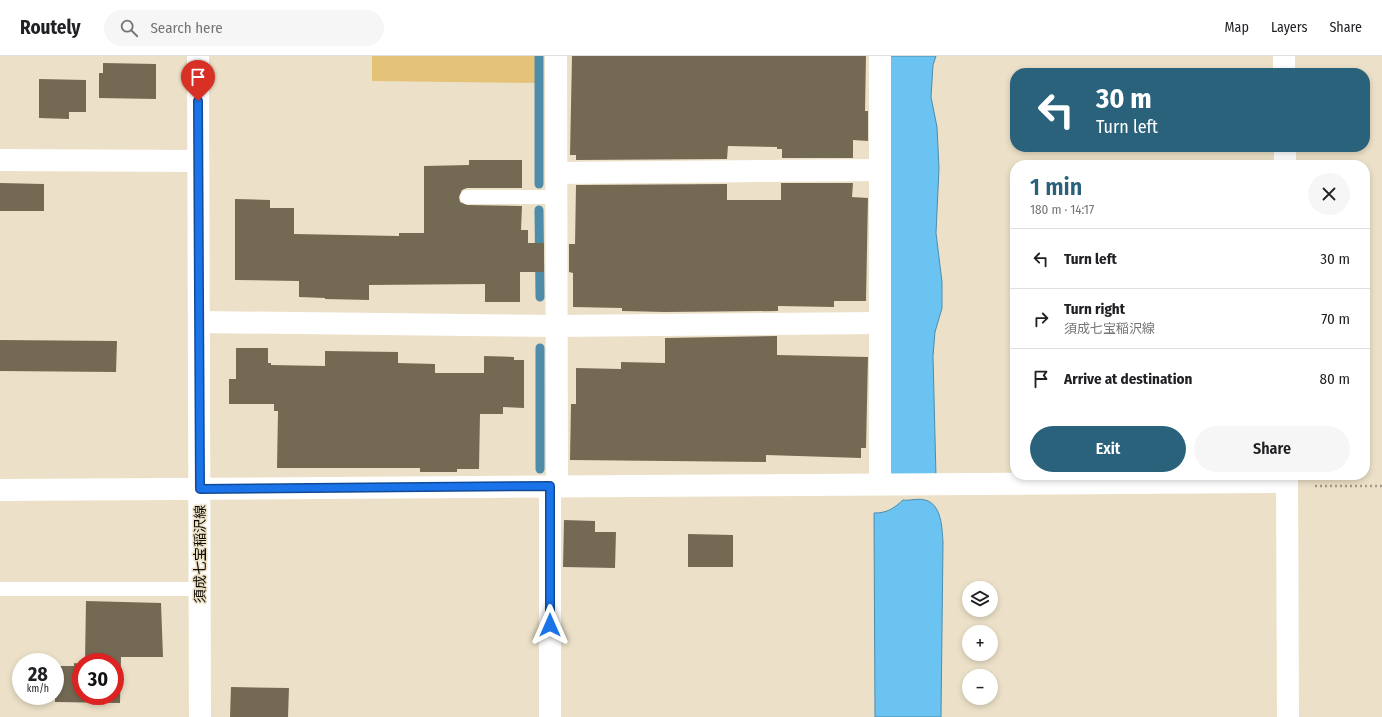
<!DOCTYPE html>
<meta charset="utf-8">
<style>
:root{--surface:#fff;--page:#f6f6f6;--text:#202124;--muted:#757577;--line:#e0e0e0;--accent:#2a627c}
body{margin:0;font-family:"Fira Sans Condensed","Noto Sans JP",sans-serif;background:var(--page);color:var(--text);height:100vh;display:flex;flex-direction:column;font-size:15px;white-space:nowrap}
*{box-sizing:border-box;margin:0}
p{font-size:13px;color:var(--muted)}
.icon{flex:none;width:22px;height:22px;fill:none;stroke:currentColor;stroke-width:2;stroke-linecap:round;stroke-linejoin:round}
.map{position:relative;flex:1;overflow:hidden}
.sheet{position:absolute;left:1010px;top:104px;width:360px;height:320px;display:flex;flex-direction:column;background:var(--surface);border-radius:16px;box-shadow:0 2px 6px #0003}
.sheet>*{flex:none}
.top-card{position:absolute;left:1010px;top:12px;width:360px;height:84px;border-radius:16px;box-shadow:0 2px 6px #0003;background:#2a627c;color:#fff;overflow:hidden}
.fabs{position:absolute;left:962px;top:525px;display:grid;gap:8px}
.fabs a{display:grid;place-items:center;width:36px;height:36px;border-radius:50%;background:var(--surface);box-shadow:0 2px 6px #0003;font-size:20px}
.speed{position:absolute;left:12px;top:597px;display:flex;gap:8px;font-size:20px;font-weight:700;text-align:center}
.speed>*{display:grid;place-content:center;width:52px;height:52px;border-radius:50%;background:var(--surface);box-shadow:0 2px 6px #0003;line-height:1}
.speed small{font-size:10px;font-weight:400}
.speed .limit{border:6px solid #d22;background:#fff;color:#111}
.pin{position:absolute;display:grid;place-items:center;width:34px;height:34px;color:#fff;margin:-41px -17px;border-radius:50% 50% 50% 0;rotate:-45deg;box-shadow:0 0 4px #0007}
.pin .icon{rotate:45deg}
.me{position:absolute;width:44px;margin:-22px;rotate:0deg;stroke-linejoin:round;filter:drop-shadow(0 0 3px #0008)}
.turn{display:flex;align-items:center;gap:14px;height:84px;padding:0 20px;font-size:18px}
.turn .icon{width:52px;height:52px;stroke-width:2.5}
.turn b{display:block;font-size:28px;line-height:34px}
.round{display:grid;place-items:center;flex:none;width:42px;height:42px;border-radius:21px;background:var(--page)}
.head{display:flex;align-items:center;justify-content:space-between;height:68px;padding:0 20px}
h1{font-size:24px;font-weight:600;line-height:30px;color:var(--accent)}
.cta{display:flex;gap:8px;margin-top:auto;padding:8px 20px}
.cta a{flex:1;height:46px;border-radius:24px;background:var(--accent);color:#fff;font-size:16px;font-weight:600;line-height:46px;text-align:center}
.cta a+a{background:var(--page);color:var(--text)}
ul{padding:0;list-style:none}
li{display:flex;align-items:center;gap:12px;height:60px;padding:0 20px;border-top:1px solid var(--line)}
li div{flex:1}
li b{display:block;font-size:15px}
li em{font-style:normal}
header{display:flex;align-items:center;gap:24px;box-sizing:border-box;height:56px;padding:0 20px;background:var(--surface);border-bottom:1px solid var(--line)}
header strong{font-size:19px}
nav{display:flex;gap:22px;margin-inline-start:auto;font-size:14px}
.search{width:280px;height:36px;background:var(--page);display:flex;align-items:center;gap:10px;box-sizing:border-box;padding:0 14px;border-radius:22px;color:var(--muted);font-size:15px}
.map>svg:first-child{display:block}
</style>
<header>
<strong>Routely</strong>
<div class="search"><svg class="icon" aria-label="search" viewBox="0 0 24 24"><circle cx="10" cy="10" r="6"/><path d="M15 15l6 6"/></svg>Search here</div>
<nav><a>Map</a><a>Layers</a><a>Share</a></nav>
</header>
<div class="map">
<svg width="1382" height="661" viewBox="0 0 1382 661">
<rect width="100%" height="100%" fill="#ece1c8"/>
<path fill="#e4c378" d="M372,0H536V27L372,25Z"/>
<g fill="#6ac3f0" stroke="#4f8caa">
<path d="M889,0H936L933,9L931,41L937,71L939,112L936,177L942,226V252L935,276L933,300L936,421H893L889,416Z"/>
<path d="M903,444C909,445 919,442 925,444C942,448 942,473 943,486L941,661H875L874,457C887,457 893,453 903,444Z"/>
</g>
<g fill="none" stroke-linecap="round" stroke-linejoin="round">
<g stroke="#4f8caa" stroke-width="9">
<path d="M539,128V0"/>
<path d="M539,154L540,241"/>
<path d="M540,292V413"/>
</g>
</g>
<g fill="#746a54">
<path d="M572,0H866L865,55H868V85L853,84V102H782V93H777V91L728,90L727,103L576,104V99H570Z"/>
<path d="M103,7L156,8V43L99,42V17H103Z"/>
<path d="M39,23L86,24V56H69V63L39,62Z"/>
<path d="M469,104H522V132H467L462,134L459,141L460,146L467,149L522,150L521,174H528V187H544V216H520V246H485V228L369,229V244L325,243V242L299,241V225L235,224V143L270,144V152H294V178L399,180V177H424V110L469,109Z"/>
<path d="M0,127L44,128V155H0Z"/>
<path d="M781,127H853L852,141L868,142L866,245H834V251L778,250V255L665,256L622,255V252L573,251V217L569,216V188H575L576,129L727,128V144H781Z"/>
<path d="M777,280V299L868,301L866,392H861V402L766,399V406L570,404L571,348H576V312L621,313V306L665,307V282Z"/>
<path d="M0,284L117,285L116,316L0,315Z"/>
<path d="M236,292H268V307H271V309L325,310V295L398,296V307L435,308V317H484V300L514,301V304H524V352L503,351V358H480L479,413H457V416H420V412H277L278,355H274V348H229V323H236Z"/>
<path d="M564,464L595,465V476H616L615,512L563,511Z"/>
<path d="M688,478L733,479V511H688Z"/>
<path d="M86,545L161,547L163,601H121L120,647L55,646V610H74V607L81,608V640H115V606H85Z"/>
<path d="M231,631L289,632L288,661H230Z"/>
</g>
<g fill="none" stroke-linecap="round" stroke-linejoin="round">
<path stroke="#a39a87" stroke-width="2.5" stroke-dasharray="2 3" stroke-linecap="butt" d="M1315,430H1382"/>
<g stroke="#fff" stroke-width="14">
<path d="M467,141H557"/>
<path d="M0,533H200"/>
</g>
<g stroke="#fff" stroke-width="22">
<path d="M556,0L557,430"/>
<path d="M1284,0V17"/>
<path d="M1285,91V109"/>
<path d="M0,104L198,105"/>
<path d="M557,117L880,114"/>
<path d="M199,266L557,270L880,267"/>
<path d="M1287,419L1288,661"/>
<path d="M880,427V0"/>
<path d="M0,434L1287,426"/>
<path d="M550,661V430"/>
</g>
<path stroke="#fff" stroke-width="22" d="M198,0L200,661"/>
</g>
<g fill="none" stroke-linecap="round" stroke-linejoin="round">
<g stroke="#114b97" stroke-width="10">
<path id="route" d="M198,45L200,433L550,430V569"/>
</g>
<use href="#route" stroke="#1a73e8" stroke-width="7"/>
</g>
<g text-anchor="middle" stroke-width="3" stroke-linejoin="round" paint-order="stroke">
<g font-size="14" fill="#100c05" stroke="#ece1c8">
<text transform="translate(200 498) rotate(-90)" y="5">須成七宝稲沢線</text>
</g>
</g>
</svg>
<div class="fabs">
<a><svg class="icon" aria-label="layers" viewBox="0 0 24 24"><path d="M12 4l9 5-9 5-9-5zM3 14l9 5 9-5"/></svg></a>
<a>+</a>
<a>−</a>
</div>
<div class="speed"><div>28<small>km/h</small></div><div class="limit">30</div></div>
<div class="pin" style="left:198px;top:45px;background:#d93025"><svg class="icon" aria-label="arrive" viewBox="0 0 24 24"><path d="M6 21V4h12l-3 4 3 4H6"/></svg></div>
<svg class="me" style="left:550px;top:569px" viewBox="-20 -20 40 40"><path d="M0-17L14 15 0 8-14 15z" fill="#1a73e8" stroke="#fff" stroke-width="4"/></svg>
<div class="top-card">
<div class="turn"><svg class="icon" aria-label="left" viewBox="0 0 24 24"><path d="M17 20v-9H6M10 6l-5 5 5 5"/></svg><div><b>30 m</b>Turn left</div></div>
</div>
<section class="sheet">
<div class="head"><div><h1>1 min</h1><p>180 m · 14:17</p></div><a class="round"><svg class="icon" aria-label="close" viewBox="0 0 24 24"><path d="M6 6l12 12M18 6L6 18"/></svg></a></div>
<ul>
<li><svg class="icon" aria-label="left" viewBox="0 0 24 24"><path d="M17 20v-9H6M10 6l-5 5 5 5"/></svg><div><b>Turn left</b></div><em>30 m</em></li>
<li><svg class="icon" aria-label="right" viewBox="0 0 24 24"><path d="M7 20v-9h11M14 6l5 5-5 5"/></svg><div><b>Turn right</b><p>須成七宝稲沢線</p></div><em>70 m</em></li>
<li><svg class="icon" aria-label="arrive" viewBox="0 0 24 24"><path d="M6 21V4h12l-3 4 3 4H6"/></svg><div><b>Arrive at destination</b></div><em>80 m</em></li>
</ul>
<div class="cta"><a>Exit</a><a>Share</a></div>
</section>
</div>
